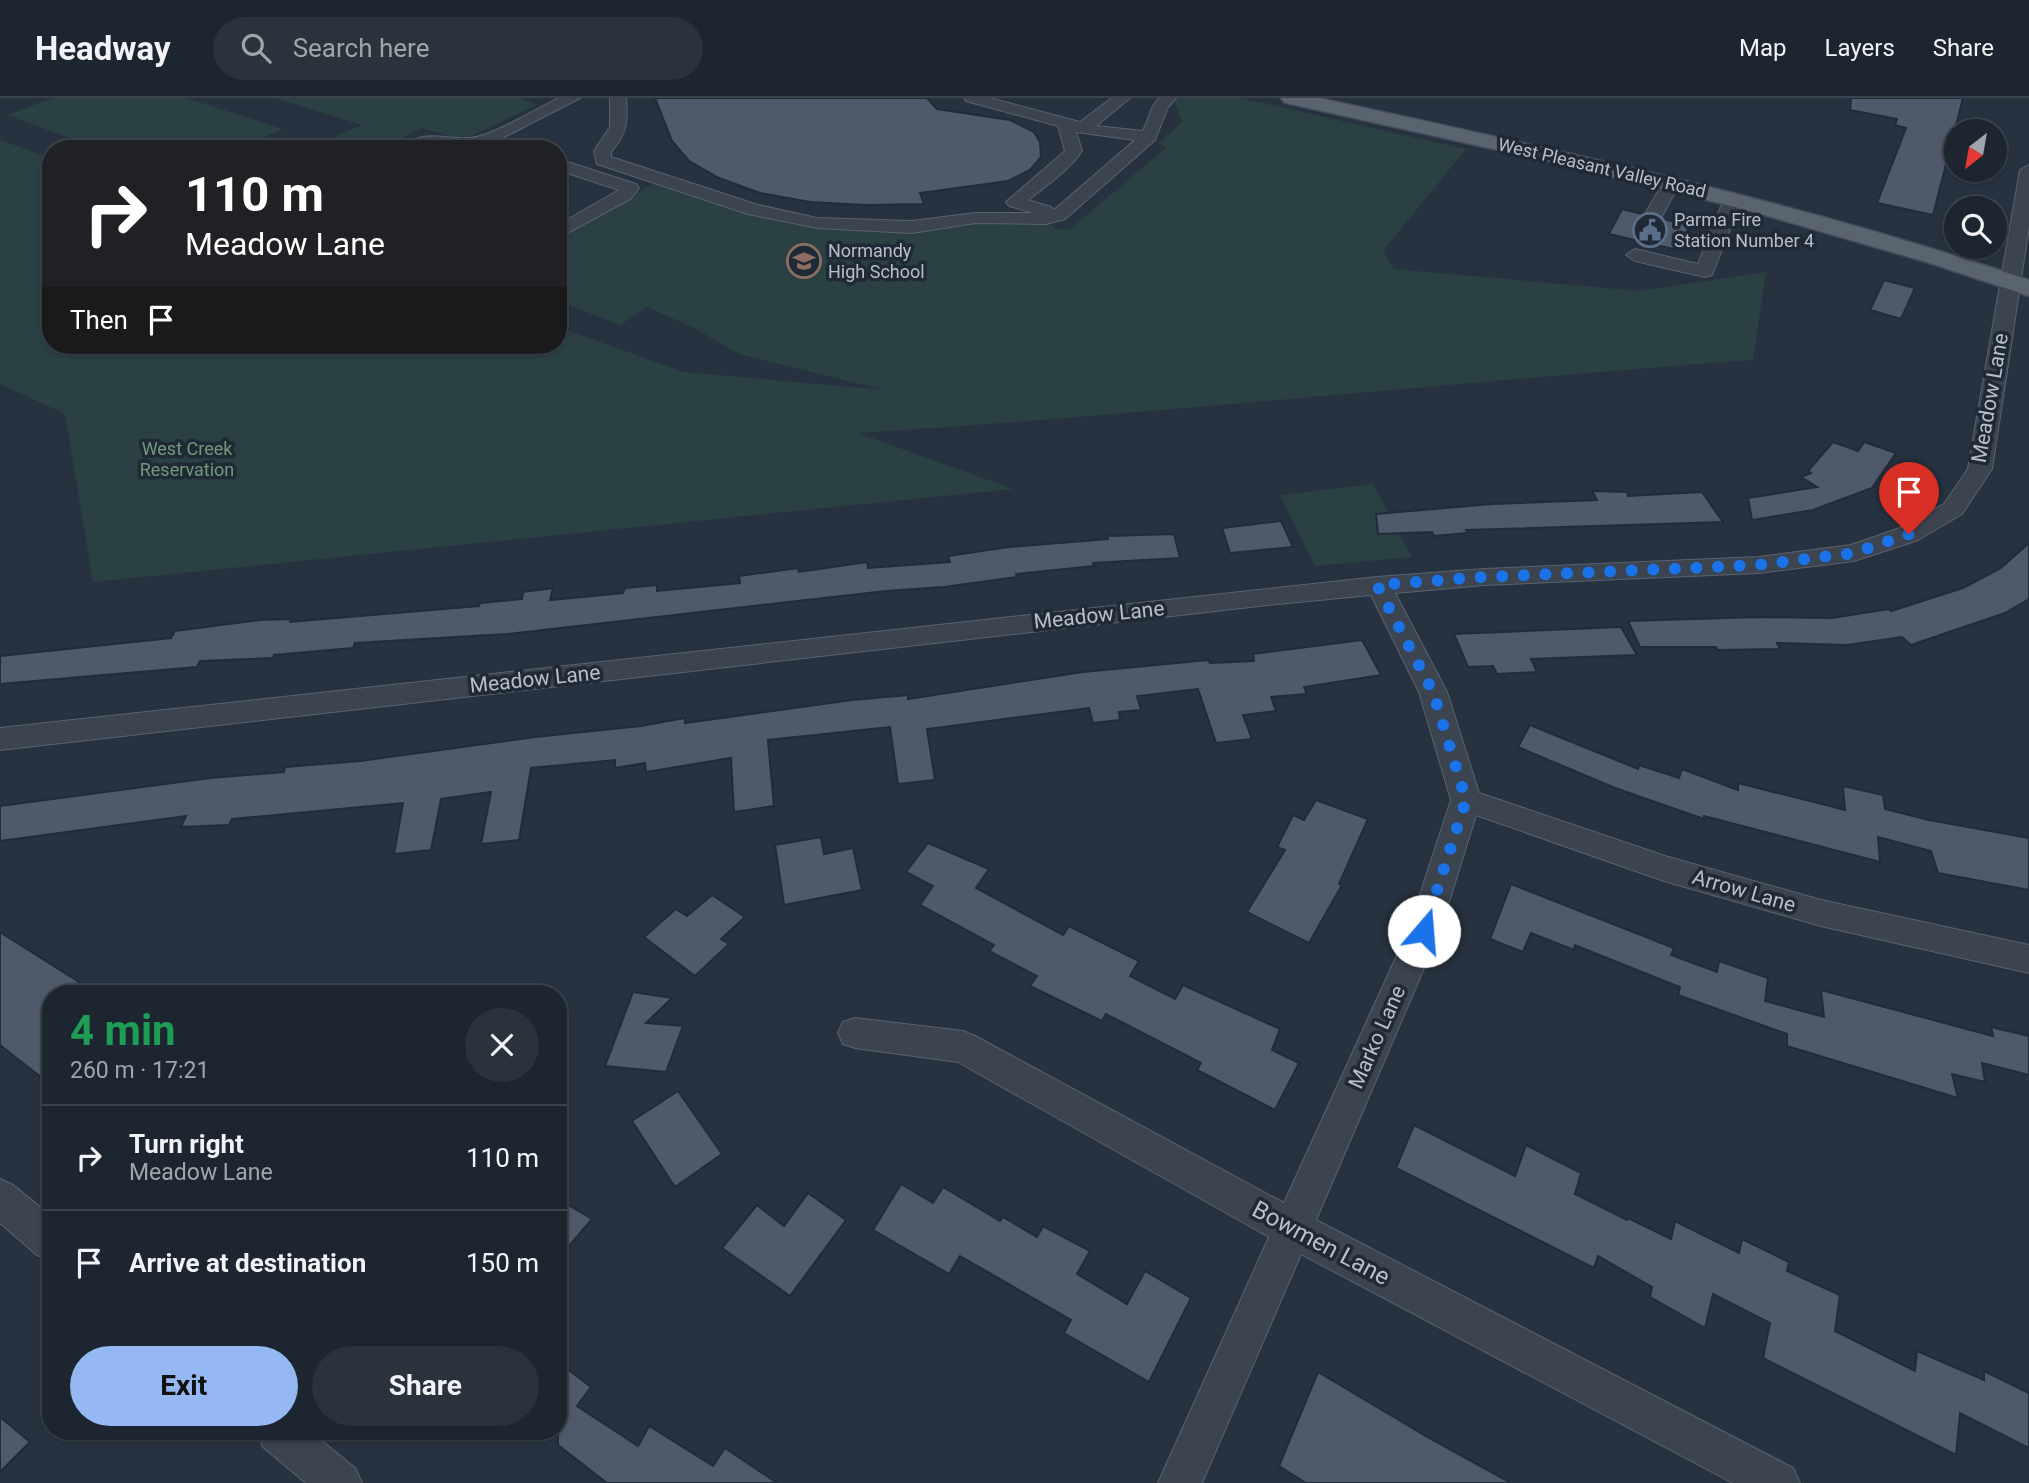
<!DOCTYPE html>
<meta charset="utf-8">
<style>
:root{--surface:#1d2630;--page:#2a323c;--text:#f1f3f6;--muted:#a0a5ab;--line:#3b434c;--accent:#95b8f3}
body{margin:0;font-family:Roboto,sans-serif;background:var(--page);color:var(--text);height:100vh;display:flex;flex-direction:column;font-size:26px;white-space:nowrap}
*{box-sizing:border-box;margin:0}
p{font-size:23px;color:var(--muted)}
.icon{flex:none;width:38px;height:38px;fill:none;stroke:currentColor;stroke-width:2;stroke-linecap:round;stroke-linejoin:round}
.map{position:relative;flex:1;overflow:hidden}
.side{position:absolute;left:42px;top:887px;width:525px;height:455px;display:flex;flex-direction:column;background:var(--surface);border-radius:28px;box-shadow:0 2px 5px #0004,0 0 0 2px var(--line)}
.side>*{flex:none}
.top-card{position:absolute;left:42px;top:42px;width:525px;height:214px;border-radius:28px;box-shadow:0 2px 5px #0004,0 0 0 2px var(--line);background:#202124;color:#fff;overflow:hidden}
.needle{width:46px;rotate:211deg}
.fabs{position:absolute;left:1944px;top:21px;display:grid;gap:14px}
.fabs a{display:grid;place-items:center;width:63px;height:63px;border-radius:50%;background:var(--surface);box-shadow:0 2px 5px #0004,0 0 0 2px var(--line);font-size:35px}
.pin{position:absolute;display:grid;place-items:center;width:60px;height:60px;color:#fff;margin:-72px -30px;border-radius:50% 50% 50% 0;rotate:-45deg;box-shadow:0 0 7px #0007}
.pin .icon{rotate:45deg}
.me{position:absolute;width:77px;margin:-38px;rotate:18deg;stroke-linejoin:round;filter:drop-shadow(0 0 5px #0008)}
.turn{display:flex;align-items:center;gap:24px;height:147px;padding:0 28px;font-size:32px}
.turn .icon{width:91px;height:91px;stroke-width:2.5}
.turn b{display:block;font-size:49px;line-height:60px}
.then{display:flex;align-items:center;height:66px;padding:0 28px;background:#0003;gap:14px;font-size:26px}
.round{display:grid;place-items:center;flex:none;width:74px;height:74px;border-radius:37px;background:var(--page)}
.headline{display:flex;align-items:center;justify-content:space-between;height:119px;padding:0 28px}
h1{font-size:42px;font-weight:700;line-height:52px;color:#1e9e55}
.action{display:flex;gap:14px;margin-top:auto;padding:14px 28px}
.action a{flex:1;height:80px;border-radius:42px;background:var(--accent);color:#111;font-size:28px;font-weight:700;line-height:80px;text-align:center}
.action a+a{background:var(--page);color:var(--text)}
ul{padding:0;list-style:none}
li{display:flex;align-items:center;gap:21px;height:105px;padding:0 28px;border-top:2px solid var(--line)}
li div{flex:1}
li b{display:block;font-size:26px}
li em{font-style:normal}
header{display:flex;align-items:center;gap:42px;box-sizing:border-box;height:98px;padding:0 35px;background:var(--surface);border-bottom:2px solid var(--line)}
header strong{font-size:33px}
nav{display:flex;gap:38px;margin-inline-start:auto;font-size:24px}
.search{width:490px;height:63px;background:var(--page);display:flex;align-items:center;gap:18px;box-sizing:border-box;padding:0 24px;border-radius:38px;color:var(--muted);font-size:26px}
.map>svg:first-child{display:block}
</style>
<header>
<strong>Headway</strong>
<div class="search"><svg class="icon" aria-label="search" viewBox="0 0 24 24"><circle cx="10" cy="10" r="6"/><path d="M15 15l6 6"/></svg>Search here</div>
<nav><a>Map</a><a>Layers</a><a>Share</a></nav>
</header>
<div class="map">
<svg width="2029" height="1385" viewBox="0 0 2029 1385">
<rect width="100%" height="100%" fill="#273240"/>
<g fill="#2a4042">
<path d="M53,0H186L283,31L237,51H100L7,17Z"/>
<path d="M274,0H521L536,7L463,42L422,30L379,51H326L338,37L362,27Z"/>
<path d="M1176,0H1240L1466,51L1383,153L1394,171L1639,193L1766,174L1753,262C1454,284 1157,316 858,335L1013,391L93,484L65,316L0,286V42L51,60V247H558V229L684,274L885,292L739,256L696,231L647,209L620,227L558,203V139L653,86L789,126L844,132L904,134L984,122L1049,126L1055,130L1069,132L1167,49L1158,46L1182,24L1174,2Z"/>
<path d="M1373,386L1412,459L1315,468L1280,397Z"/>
</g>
<g fill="#4e5969" stroke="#222b38" stroke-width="2">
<path d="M655,0H927L937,11L1010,22L1034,34L1040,44L1041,59L1030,72L1008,83L920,95L924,106L865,107L810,104L760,95L719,80L689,63L672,43Z"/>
<path d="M1851,0H1963L1933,117L1877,105L1906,30L1895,27L1897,21L1850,12Z"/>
<path d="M1622,111L1642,116L1647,125H1659L1663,121L1690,127L1678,152L1609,136Z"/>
<path d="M1884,182L1915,190L1901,221L1870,212Z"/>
<path d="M1833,344L1858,353L1864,344L1896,355L1872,390L1813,412L1752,422L1748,400L1817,389L1801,379L1811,375L1808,373Z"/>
<path d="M1592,393L1627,394L1628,398L1702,394L1723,424L1466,432L1468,435L1434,438L1432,434L1378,436L1376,416L1492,406L1597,402Z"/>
<path d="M1281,423L1293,449L1230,455L1222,430Z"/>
<path d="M1174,436L1180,460L1093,465L1094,468L1016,476L1017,479L944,489L886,493L507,536L355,545L353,550L274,557L273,560L200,563L197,569L0,586V558L171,540L175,533L260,522L291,521L290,524L479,508L480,505L522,501L523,494L553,490L550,502L623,495L625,490L657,487V493L740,485L739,478L798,470L799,474L867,464L868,470L950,464L948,458L1009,449L1108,441L1107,438Z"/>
<path d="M2029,445V501L2005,515L1911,547L1902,539L1847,547L1777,545L1780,551L1718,552L1716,549H1640L1628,523L1760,519L1832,520L1889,511L1891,513L1963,490L2001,470Z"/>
<path d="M1621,529L1637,557L1531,561L1537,574L1497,576L1493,568L1468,569L1454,536Z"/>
<path d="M1362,542L1381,577L1304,589L1307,596L1271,599L1276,613L1243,617L1252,641L1216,645L1198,591L1137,598L1141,612L1119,614L1120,622L1093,625L1089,610L927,631L935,682L898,686L890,629L768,642L774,708L734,714L731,660L646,674L645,665L615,670V662L531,670L519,742L481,746L491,694L441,701L431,752L394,756L403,705L232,721L229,727L181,729L186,718L0,743V708L210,680L284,674L285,669L360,663L535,639L641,628L685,620V625L852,602L908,597V601L1083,574L1208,562L1210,565L1254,563L1253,556Z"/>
<path d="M1530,627L1638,671L1639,667L1679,680L1682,671L1738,692V685L1845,712L1843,688L1883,697L1885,711L1929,722L2029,740V792L1938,775L1931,753L1878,739L1880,764L1704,718V721L1615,690L1518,649Z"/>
<path d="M1316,702L1368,721L1339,786L1342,787L1309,845L1247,814L1285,752L1277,749L1293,717L1304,722Z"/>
<path d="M821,739L824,756L853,750L862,792L784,807L775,747Z"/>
<path d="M928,745L989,771L976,790L1063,837L1069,828L1139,863L1130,878L1175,901L1183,887L1280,931L1272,952L1299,965L1275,1012L1197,972L1201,965L1106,916L1102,923L1030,888L1037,878L989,853L994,847L920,807L933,788L906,774Z"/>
<path d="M1511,786L1674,850L1671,857L1717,874L1719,863L1768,880L1765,903L1824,919L1821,892L1993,938L1991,929L2029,938V977L1982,965L1985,984L1952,976L1958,1000L1787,948V936L1678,897L1680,889L1575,847L1574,852L1531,835L1523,854L1490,841Z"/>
<path d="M712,797L745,819L721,841L729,846L695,878L644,839L676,811L687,818Z"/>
<path d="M0,834L79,884L65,896H51V987L0,947Z"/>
<path d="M633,894L672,900L646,925L683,928L666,974L605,968Z"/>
<path d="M678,993L722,1056L675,1089L632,1023Z"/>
<path d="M1414,1027L1515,1078L1526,1047L1581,1075L1575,1096L1627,1122L1628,1120L1671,1141L1675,1123L1739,1155L1742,1141L1789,1164L1787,1173L1840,1197L1835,1233L1915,1273L1917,1253L1984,1282V1273L2029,1295V1350L1960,1315L1956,1357L1763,1260L1770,1225L1713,1196L1705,1230L1650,1199L1652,1189L1598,1158L1594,1170L1396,1070Z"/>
<path d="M901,1086L933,1105L943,1089L1000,1123L1003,1119L1037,1139L1043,1128L1090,1153L1077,1176L1127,1206L1145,1173L1191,1200L1149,1284L1064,1235L1071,1222L960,1158L949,1176L873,1132Z"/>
<path d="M808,1095L846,1122L790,1198L722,1150L757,1107L784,1128Z"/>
<path d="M558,1101L592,1121L558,1161Z"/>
<path d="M558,1264L591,1289L577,1308L638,1348L649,1328L713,1368L725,1350L777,1385H607L558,1347Z"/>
<path d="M1318,1274L1429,1340L1511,1385H1306L1279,1368Z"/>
<path d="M0,1319L30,1344L0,1374Z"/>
</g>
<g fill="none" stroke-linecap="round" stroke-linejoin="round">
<g stroke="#59626e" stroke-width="2">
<g id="minor">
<path d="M559,0H580L481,51H459L436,46L425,51H402C425,26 453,47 480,38C507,30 534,12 559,0Z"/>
<path d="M610,0H626C628,23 627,36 611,54V59L758,107L817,120L912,123L975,115H1034L1009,108L1006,104L1065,53L1058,28L966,3L964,0H990L1080,24L1112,0H1130L1096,28L1143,33L1153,8L1159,0H1176L1168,9L1155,42L1065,121L1046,126L975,125L912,135L817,130L748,116L597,66L594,53L610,29ZM1076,34L1135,42L1054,112L1051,109L1028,102C1047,87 1068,73 1082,53Z"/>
<path d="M523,45L531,50L513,51Z"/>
<path d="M558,61L636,86L639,90L630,101L558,140V127L619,92L558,72Z"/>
<path d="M2029,67V128L1992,371L1962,416L1918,442L1854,463L1758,475L1484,487L1395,495L1447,594L1479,695L1665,758L1821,802L2029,847V875L1821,828L1664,783L1476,717L1440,833L1316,1122L1793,1370L1800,1385H1733L1301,1156L1202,1385H1158L1269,1139L958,964L855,950L843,946L838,935L843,924L855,920L963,933L975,938L1284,1105L1408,833L1451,702L1419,594L1371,497L1268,507L0,652V630L1377,479L1484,471L1758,459L1851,447L1900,430L1944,406L1968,371L2020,72Z"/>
<path d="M1671,80L1680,85L1662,118L1659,122H1647L1644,118L1665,81Z"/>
<path d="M1733,96L1742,101L1712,177L1705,179L1635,163L1626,157L1635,151L1698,166L1724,101Z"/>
<path d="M0,1081L13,1087L51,1118V1162L37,1157L0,1125Z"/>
<path d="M257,1334H311L355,1370L362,1385H306L263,1349Z"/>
</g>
</g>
<g stroke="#454d5a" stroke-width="3">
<path id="major" d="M1281,0H1319C1558,52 1797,103 2029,182V198L1930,165L1747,112L1570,68L1291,6L1284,4Z"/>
</g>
<use href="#minor" fill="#3c4450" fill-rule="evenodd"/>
<use href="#major" fill="#5a6370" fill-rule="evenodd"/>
</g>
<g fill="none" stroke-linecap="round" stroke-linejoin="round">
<path stroke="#1a73e8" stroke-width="12" stroke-dasharray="0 21.6" d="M1424,833L1466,702L1433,594L1377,487L1484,479L1758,467L1854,455L1909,436"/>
</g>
<defs>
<g id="civic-ring" transform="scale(1.75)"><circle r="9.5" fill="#202936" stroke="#5c6f8a" stroke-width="1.5"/><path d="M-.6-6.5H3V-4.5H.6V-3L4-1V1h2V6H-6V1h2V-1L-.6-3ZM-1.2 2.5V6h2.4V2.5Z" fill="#5c6f8a"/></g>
<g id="school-ring" transform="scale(1.75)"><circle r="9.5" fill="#202936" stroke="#8d6e63" stroke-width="1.5"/><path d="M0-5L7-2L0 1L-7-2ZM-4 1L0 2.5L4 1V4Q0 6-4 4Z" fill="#8d6e63"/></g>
</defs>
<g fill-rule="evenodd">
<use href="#civic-ring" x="1650" y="132"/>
<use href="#school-ring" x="804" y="163"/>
</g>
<g text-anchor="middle" stroke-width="7" stroke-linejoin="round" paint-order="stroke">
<g font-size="18" fill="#b8bfcb" stroke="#202936">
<text transform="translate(1602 70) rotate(13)" y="6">West Pleasant Valley Road</text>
</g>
<g font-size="18" fill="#b8bfcb" stroke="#202936" text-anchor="start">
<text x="1674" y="128">Parma Fire<tspan x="1674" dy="21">Station Number 4</tspan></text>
<text x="828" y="159">Normandy<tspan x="828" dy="21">High School</tspan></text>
</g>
<g font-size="18" fill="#719a7b" stroke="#202936">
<text x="187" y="357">West Creek<tspan x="187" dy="21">Reservation</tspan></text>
</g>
<g font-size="21" fill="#b8bfcb" stroke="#202936">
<text transform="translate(1990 300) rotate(-80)" y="7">Meadow Lane</text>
<text transform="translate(1099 517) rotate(-6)" y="7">Meadow Lane</text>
<text transform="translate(535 581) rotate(-6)" y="7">Meadow Lane</text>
<text transform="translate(1744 793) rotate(16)" y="7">Arrow Lane</text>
<text transform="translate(1377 939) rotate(-66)" y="7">Marko Lane</text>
</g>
<g font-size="24" fill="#b8bfcb" stroke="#202936">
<text transform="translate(1321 1145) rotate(28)" y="8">Bowmen Lane</text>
</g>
</g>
</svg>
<div class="fabs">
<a><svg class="needle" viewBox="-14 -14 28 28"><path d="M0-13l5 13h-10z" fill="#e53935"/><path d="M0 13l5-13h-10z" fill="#a0a5ab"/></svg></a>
<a><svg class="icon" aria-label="search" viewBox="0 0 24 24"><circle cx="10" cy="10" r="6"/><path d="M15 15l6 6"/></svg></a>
</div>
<div class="pin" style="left:1909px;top:436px;background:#d93025"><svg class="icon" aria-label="arrive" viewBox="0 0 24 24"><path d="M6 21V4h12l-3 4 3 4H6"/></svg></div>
<svg class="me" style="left:1424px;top:833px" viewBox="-20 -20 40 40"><circle r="19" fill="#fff"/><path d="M0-13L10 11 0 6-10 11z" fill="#1a73e8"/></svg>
<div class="top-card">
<div class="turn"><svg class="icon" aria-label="right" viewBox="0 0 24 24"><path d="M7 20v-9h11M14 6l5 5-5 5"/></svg><div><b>110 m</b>Meadow Lane</div></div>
<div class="then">Then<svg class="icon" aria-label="arrive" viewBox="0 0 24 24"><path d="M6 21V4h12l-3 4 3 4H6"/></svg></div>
</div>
<section class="side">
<div class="headline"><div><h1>4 min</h1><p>260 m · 17:21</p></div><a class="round"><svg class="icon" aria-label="close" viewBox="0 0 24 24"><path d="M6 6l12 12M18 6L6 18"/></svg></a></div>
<ul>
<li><svg class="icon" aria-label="right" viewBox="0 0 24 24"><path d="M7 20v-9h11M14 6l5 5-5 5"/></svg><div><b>Turn right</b><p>Meadow Lane</p></div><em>110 m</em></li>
<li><svg class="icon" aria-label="arrive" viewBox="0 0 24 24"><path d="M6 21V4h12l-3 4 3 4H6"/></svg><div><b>Arrive at destination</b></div><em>150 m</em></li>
</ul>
<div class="action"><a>Exit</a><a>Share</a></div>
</section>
</div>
